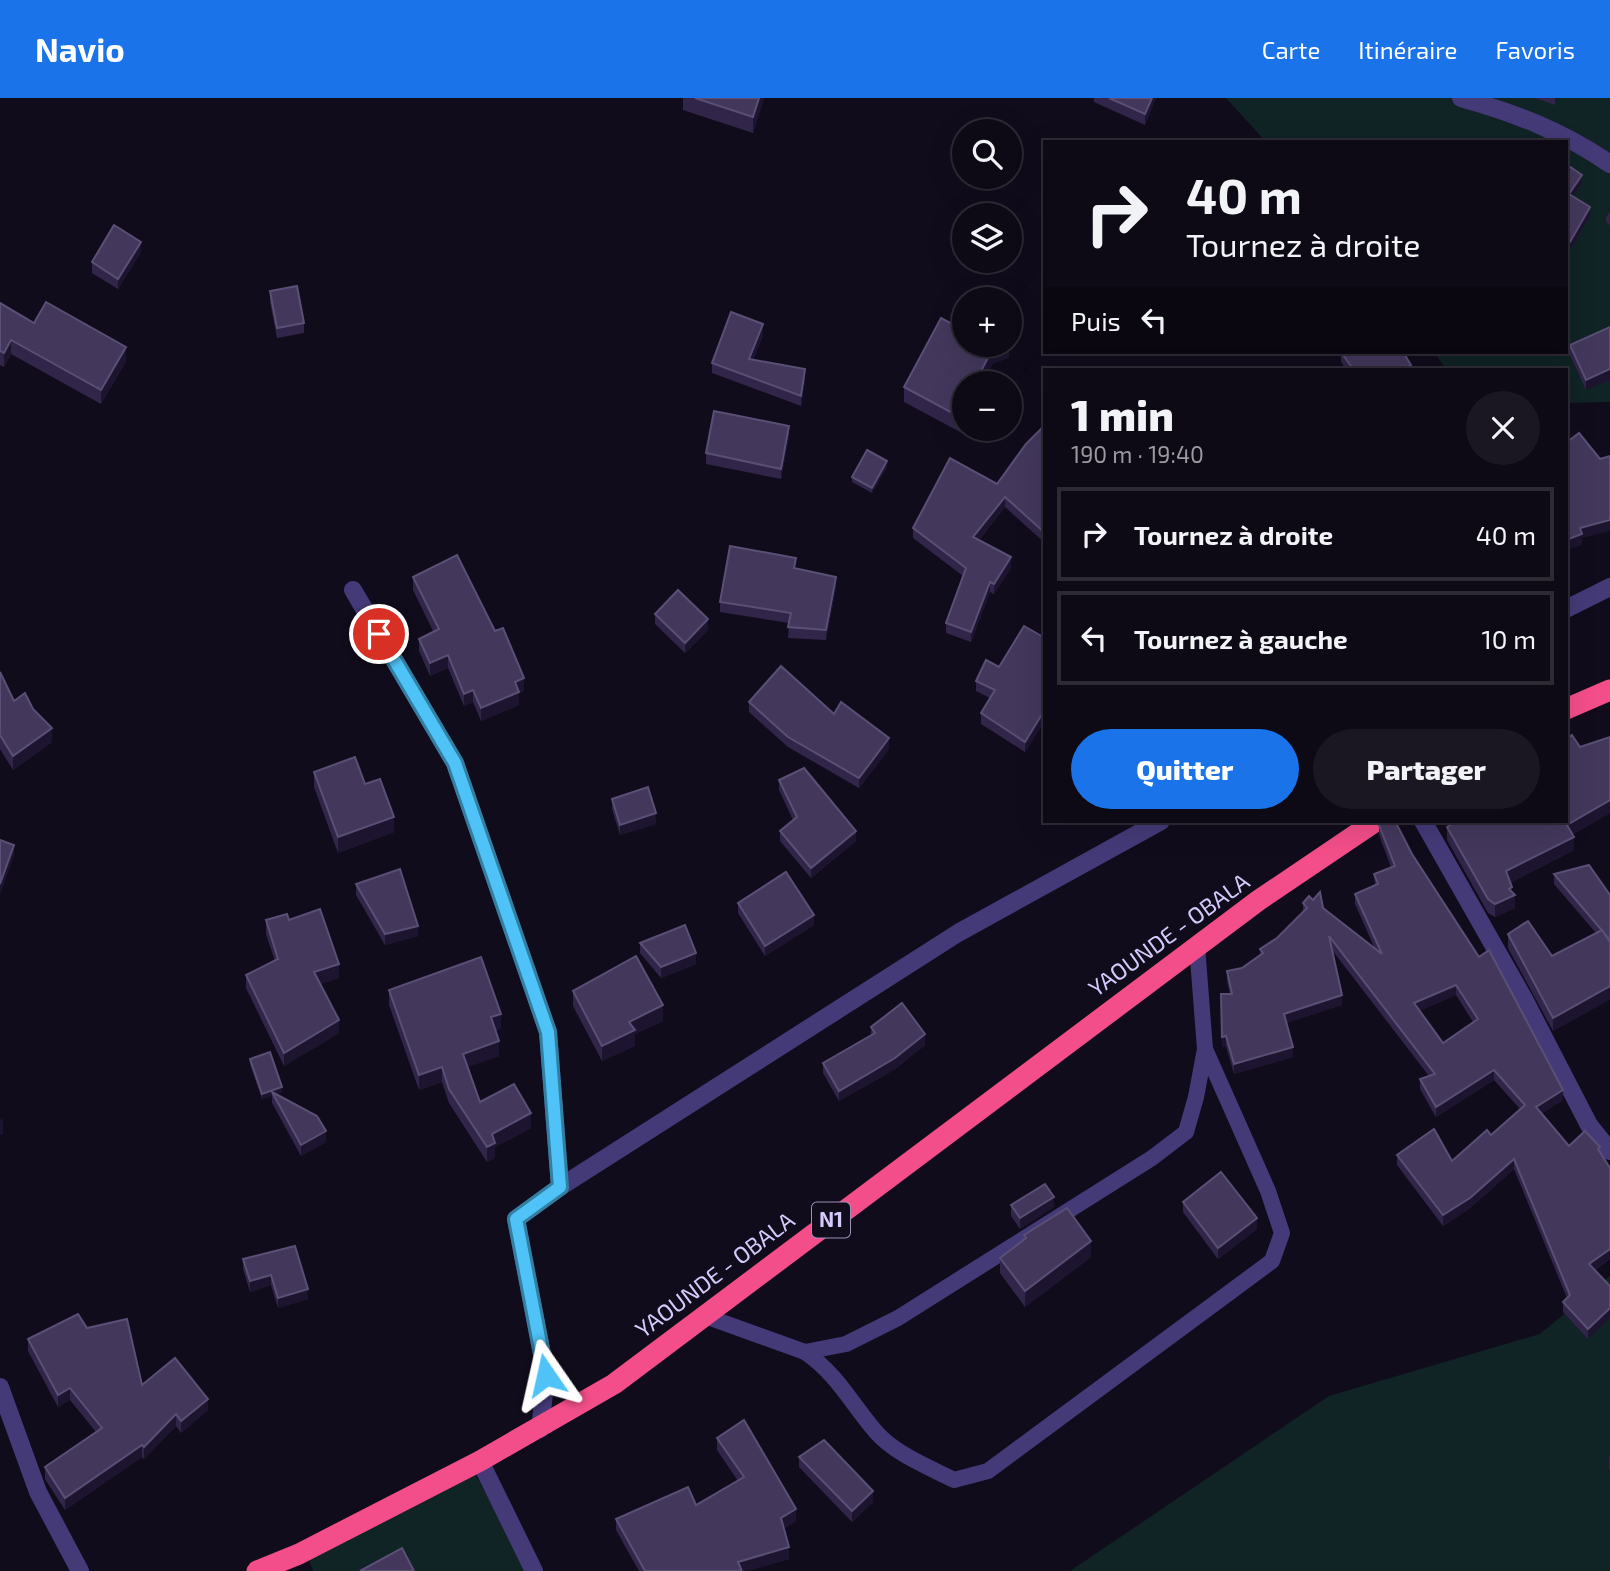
<!DOCTYPE html>
<html lang="fr">
<meta charset="utf-8">
<style>
:root{--surface:#0d0915;--page:#1b1722;--text:#f1f3f6;--muted:#9a9aa0;--line:#2d2a34;--accent:#1a73e8}
body{margin:0;font-family:"Exo 2",sans-serif;background:var(--page);color:var(--text);height:100vh;display:flex;flex-direction:column;font-size:26px;white-space:nowrap}
*{box-sizing:border-box;margin:0}
p{font-size:23px;color:var(--muted)}
.icon{flex:none;width:38px;height:38px;fill:none;stroke:currentColor;stroke-width:2;stroke-linecap:round;stroke-linejoin:round}
.map{position:relative;flex:1;overflow:hidden}
.details{position:absolute;left:1043px;top:270px;width:525px;height:455px;display:flex;flex-direction:column;background:var(--surface);border-radius:0px;box-shadow:0 7px 28px #0002,0 0 0 2px var(--line)}
.details>*{flex:none}
.top-card{position:absolute;left:1043px;top:42px;width:525px;height:214px;border-radius:0px;box-shadow:0 7px 28px #0002,0 0 0 2px var(--line);background:#0d0915;color:var(--text);overflow:hidden}
.fabs{position:absolute;left:952px;top:21px;display:grid;gap:14px}
.fabs a{display:grid;place-items:center;width:70px;height:70px;border-radius:50%;background:var(--surface);box-shadow:0 7px 28px #0002,0 0 0 2px var(--line);font-size:35px}
.pin{position:absolute;display:grid;place-items:center;width:60px;height:60px;color:#fff;margin:-30px;border:4px solid #fff;border-radius:50%;box-shadow:0 2px 7px #0007}
.me{position:absolute;width:77px;margin:-38px;rotate:349deg;stroke-linejoin:round;filter:drop-shadow(0 0 5px #0008)}
.turn{display:flex;align-items:center;gap:24px;height:147px;padding:0 28px;font-size:32px}
.turn .icon{width:91px;height:91px;stroke-width:2.5}
.turn b{display:block;font-size:49px;line-height:60px}
.then{display:flex;align-items:center;height:66px;padding:0 28px;background:#0003;gap:14px;font-size:26px}
.round{display:grid;place-items:center;flex:none;width:74px;height:74px;border-radius:37px;background:var(--page)}
.head{display:flex;align-items:center;justify-content:space-between;height:119px;padding:0 28px}
h1{font-size:42px;font-weight:800;line-height:52px}
.cta{display:flex;gap:14px;margin-top:auto;padding:14px 28px}
.cta a{flex:1;height:80px;border-radius:42px;background:var(--accent);color:#fff;font-size:28px;font-weight:800;line-height:80px;text-align:center}
.cta a+a{background:var(--page);color:var(--text)}
ul{padding:0;list-style:none}
li{display:flex;align-items:center;gap:21px;height:94px;margin:0 14px 10px;padding:0 14px;border:4px solid var(--line);border-radius:0px}
li div{flex:1}
li b{display:block;font-size:26px}
li em{font-style:normal}
header{display:flex;align-items:center;gap:42px;box-sizing:border-box;height:98px;padding:0 35px;background:var(--accent);color:#fff}
header strong{font-size:33px}
nav{display:flex;gap:38px;margin-inline-start:auto;font-size:24px}
.map>svg:first-child{display:block}
</style>
<header>
<strong>Navio</strong>
<nav><a>Carte</a><a>Itinéraire</a><a>Favoris</a></nav>
</header>
<div class="map">
<svg width="1610" height="1473" viewBox="0 0 1610 1473">
<rect width="100%" height="100%" fill="#110c1c"/>
<g fill="#102325">
<path d="M1226,0H1610V304L1569,305L1566,311V271H1446L1434,254H1566V44H1266Z"/>
<path d="M1610,1178V1473H1070L1329,1298L1540,1236Z"/>
<path d="M471,1369L530,1473H313L304,1448Z"/>
</g>
<g fill="none" stroke-linecap="round" stroke-linejoin="round">
<g stroke="#443a78" stroke-width="16">
<path d="M705,1218L805,1254L846,1246L898,1220L1152,1060L1186,1034L1196,999L1205,951L1197,848"/>
<path d="M805,1254C839,1278 850,1304 876,1334C895,1356 929,1369 954,1382L988,1373L1272,1163L1282,1135L1268,1093L1205,951"/>
</g>
<g stroke="#443a78" stroke-width="18">
<path d="M1461,0C1515,15 1564,34 1610,66"/>
<path d="M353,492L455,665L548,934L560,1089L516,1121L546,1277L540,1331"/>
<path d="M1566,511L1610,489"/>
<path d="M1423,723L1524,901L1589,1027L1610,1053"/>
<path d="M560,1089L958,835L1161,723"/>
<path d="M0,1289L38,1394L80,1473"/>
<path d="M480,1363L534,1473"/>
</g>
<g stroke="#f34e89" stroke-width="21">
<path d="M1566,611L1610,592"/>
<path d="M257,1473L299,1456L480,1363L614,1286L1259,802L1376,723"/>
</g>
</g>
<g fill="#312649" fill-rule="evenodd">
<path d="M683,0H764L753,35L683,12Z"/>
<path d="M1094,0H1156L1145,27L1094,4Z"/>
<path d="M1535,0H1555V7Z"/>
<path d="M1566,66L1582,85L1573,99L1590,118L1570,153L1566,151Z"/>
<path d="M1610,114V127L1606,124V119Z"/>
<path d="M141,154L118,191L92,175V164Z"/>
<path d="M270,193L304,225V235L277,240L270,204Z"/>
<path d="M0,205L34,225L126,263L101,306L11,256L4,269L0,267Z"/>
<path d="M1610,229L1586,292L1570,257V247Z"/>
<path d="M961,231L1009,247V260L993,265L983,285H964L962,335L904,304V289Z"/>
<path d="M763,237L753,262L805,282L801,308L712,275V265Z"/>
<path d="M1341,254L1411,271H1346L1341,264Z"/>
<path d="M1045,327V445L1005,409L979,442L1011,470L994,496L990,494L971,544L946,535V525L963,478L913,440V430L997,386Z"/>
<path d="M789,338L781,381L706,366V355Z"/>
<path d="M887,369L872,395L852,384V379Z"/>
<path d="M796,470L836,489L826,542L788,540L789,525L720,514V504Z"/>
<path d="M413,479L524,593L519,595V607L481,623L473,604L464,608L448,570L430,578L419,553V541L433,533L413,492Z"/>
<path d="M655,516L708,532L685,555L655,526Z"/>
<path d="M1045,540V626L1044,624L1025,654L981,626V615L990,600L976,593V583Z"/>
<path d="M0,574L14,603L33,611L52,644L13,672L0,651Z"/>
<path d="M749,604L834,616L889,651L859,690L788,649L749,614Z"/>
<path d="M314,674L394,734L338,755L314,689Z"/>
<path d="M779,682L856,743L811,780L780,743V733L793,722L779,692Z"/>
<path d="M612,701L656,726L620,737L612,711Z"/>
<path d="M1610,715L1573,736L1574,752L1510,785L1515,810L1495,819L1488,815L1447,742V729Z"/>
<path d="M1379,727L1412,756L1563,1002L1541,1016L1569,1048L1600,1054L1610,1161L1595,1172L1610,1188V1220L1588,1241L1563,1214V1204L1567,1200L1514,1071L1470,1110L1443,1128L1397,1067V1057L1452,1063L1491,1037L1520,1011L1494,982L1436,1019L1420,991V981L1429,978L1332,852L1342,907L1286,925L1293,959L1234,976L1226,948L1222,949L1221,896H1230L1227,883V873L1242,870L1260,857V851L1277,840L1303,814V805L1323,810L1375,851L1355,806V796L1375,787L1374,776L1391,769L1379,737ZM1456,897L1473,924L1443,945L1419,913Z"/>
<path d="M1554,776L1610,797V901L1553,933L1508,850V836L1552,858L1596,835L1554,786Z"/>
<path d="M356,786L418,838L385,847L356,797Z"/>
<path d="M738,805L814,827L765,858L738,815Z"/>
<path d="M266,822H289L339,880L320,886L339,935L284,968L246,890V877L275,863L266,836Z"/>
<path d="M640,845L696,866L661,880L640,855Z"/>
<path d="M389,892L501,930L495,933L499,958L467,969L480,1004L531,1030L495,1049V1060L487,1064L449,1005L442,984L419,992L389,907Z"/>
<path d="M573,893L663,923L635,936V948L602,963L573,908Z"/>
<path d="M871,929L925,947L895,971L839,1003L823,975V965L871,937Z"/>
<path d="M250,961L282,994L276,996L326,1044L301,1058L272,1005V998L262,1001L250,966Z"/>
<path d="M1183,1104L1257,1131L1218,1161L1183,1114Z"/>
<path d="M1011,1107L1054,1109L1020,1131L1011,1118Z"/>
<path d="M1024,1137L1091,1159L1025,1209L1000,1175V1160L1024,1142Z"/>
<path d="M243,1161L308,1201L278,1210L271,1187L250,1194L243,1171Z"/>
<path d="M87,1230L142,1287L208,1312L181,1335L176,1328L144,1361L142,1359L65,1412L45,1381V1369L96,1334L70,1302L58,1309L28,1253V1241Z"/>
<path d="M717,1340L796,1423L784,1430L789,1461L747,1473H639L616,1432V1421L696,1407L738,1383L717,1352Z"/>
<path d="M1610,1357V1373L1609,1371V1358Z"/>
<path d="M799,1359L873,1404L852,1424L799,1369Z"/>
</g>
<g fill="#1d142f">
<path d="M759,0H764L753,35V19Z"/>
<path d="M1152,0H1156L1145,27V16Z"/>
<path d="M1582,77V85L1569,105V96Z"/>
<path d="M1590,109V118L1570,153V144Z"/>
<path d="M141,144V154L118,191V181Z"/>
<path d="M763,226V237L749,272V261Z"/>
<path d="M11,242V256L4,269V255Z"/>
<path d="M1005,247H1009V260L993,265L983,285H976V283L993,250Z"/>
<path d="M126,249V263L101,306V292Z"/>
<path d="M805,271V282L801,308V298Z"/>
<path d="M1610,271V282L1586,292V282Z"/>
<path d="M964,315V330L962,335V320Z"/>
<path d="M789,328V338L781,381V371Z"/>
<path d="M887,363V369L872,395V390Z"/>
<path d="M1005,399V409L973,449V439Z"/>
<path d="M1610,422V433L1582,440V447L1566,452V442L1580,430Z"/>
<path d="M1011,459V470L994,496V486Z"/>
<path d="M836,479V489L826,542V532Z"/>
<path d="M990,484V494L971,544V534Z"/>
<path d="M708,521V532L685,555V545Z"/>
<path d="M448,557V570L430,578V565Z"/>
<path d="M524,580V593L519,595V607L481,623V610L515,584Z"/>
<path d="M473,592V604L464,608V596Z"/>
<path d="M1044,613V624L1025,654V644Z"/>
<path d="M52,630V644L13,672V658Z"/>
<path d="M889,640V651L859,690V680Z"/>
<path d="M1610,702V715L1567,740V727Z"/>
<path d="M656,715V726L620,737V727Z"/>
<path d="M394,719V734L338,755V739Z"/>
<path d="M856,733V743L811,780V770Z"/>
<path d="M1574,739V752L1506,787V773Z"/>
<path d="M14,747V758L0,797V786Z"/>
<path d="M1512,789V798L1515,797V810L1495,819V806Z"/>
<path d="M814,817V827L765,858V848Z"/>
<path d="M418,828V838L385,847V836Z"/>
<path d="M696,855V866L661,880V869Z"/>
<path d="M339,866V880L314,888V874Z"/>
<path d="M1456,887V897L1414,915V905Z"/>
<path d="M1610,888V901L1553,933V920Z"/>
<path d="M1342,897V907L1284,926V916Z"/>
<path d="M663,907V923L635,936V948L602,963V948L629,924Z"/>
<path d="M501,916V930L491,934V919Z"/>
<path d="M339,922V935L284,968V955Z"/>
<path d="M925,936V947L895,971L839,1003V993Z"/>
<path d="M1226,938V948L1222,949V939Z"/>
<path d="M499,943V958L463,971V956Z"/>
<path d="M1293,949V959L1234,976V966Z"/>
<path d="M442,969V984L419,992V977Z"/>
<path d="M1494,972V982L1436,1019V1009Z"/>
<path d="M282,989V994L273,997L272,994V998L262,1001V996Z"/>
<path d="M1563,992V1002L1536,1019V1009Z"/>
<path d="M531,1015V1030L495,1049V1060L487,1064V1049L492,1036Z"/>
<path d="M3,1020V1036L0,1037V1022Z"/>
<path d="M326,1033V1044L301,1058V1047Z"/>
<path d="M1514,1061V1071L1470,1110L1443,1128V1117Z"/>
<path d="M1054,1099V1109L1020,1131V1120Z"/>
<path d="M1257,1120V1131L1218,1161V1150Z"/>
<path d="M1091,1143V1159L1025,1209V1193Z"/>
<path d="M1610,1151V1161L1589,1176V1166Z"/>
<path d="M271,1177V1187L250,1194V1183Z"/>
<path d="M308,1191V1201L278,1210V1200Z"/>
<path d="M1610,1210V1220L1588,1241V1231Z"/>
<path d="M70,1290V1302L58,1309V1297Z"/>
<path d="M208,1301V1312L181,1335V1323Z"/>
<path d="M176,1316V1328L144,1361V1349Z"/>
<path d="M142,1347V1359L65,1412V1400Z"/>
<path d="M873,1393V1404L852,1424V1413Z"/>
<path d="M796,1411V1423L781,1431V1420Z"/>
<path d="M789,1449V1461L747,1473H738V1464Z"/>
</g>
<g fill="#43385c" stroke="#5a4f75" stroke-width="2" fill-rule="evenodd">
<path d="M695,0H759L753,19Z"/>
<path d="M1109,0H1152L1145,16Z"/>
<path d="M1566,66L1582,77L1569,96L1590,109L1570,144L1566,142Z"/>
<path d="M114,127L141,144L118,181L92,164Z"/>
<path d="M297,188L304,225L277,230L270,193Z"/>
<path d="M46,204L126,249L101,292L11,242L4,255L0,253V205L34,225Z"/>
<path d="M731,214L763,226L749,261L805,271L801,298L712,265Z"/>
<path d="M941,220L961,231L964,230V247H1005L993,250L976,283L981,285H964V315L962,320L904,289Z"/>
<path d="M1610,229V271L1586,282L1570,247Z"/>
<path d="M1341,254H1403L1411,267L1405,271H1353Z"/>
<path d="M714,313L789,328L781,371L706,355Z"/>
<path d="M1045,327V435L1005,399L973,439L1011,459L994,486L990,484L971,534L946,525L966,470L913,430L950,360L997,386L1026,346Z"/>
<path d="M1579,335L1600,361L1610,358V422L1580,430L1582,436L1566,442V345Z"/>
<path d="M867,352L887,363L872,390L852,379Z"/>
<path d="M730,448L796,460L794,470L836,479L826,532L788,529L791,515L720,504Z"/>
<path d="M457,457L495,533L503,530L524,580L515,584L519,594L481,610L473,592L464,596L448,557L430,565L419,541L439,531L413,479Z"/>
<path d="M678,492L708,521L685,545L655,516Z"/>
<path d="M1024,528L1045,540V616L1044,613L1025,644L981,615L995,592L976,583L986,562L999,569Z"/>
<path d="M781,568L834,616L841,604L889,640L859,680L788,639L749,604Z"/>
<path d="M0,574L14,603L25,595L33,611L52,630L13,658L0,637Z"/>
<path d="M1572,637L1580,649L1610,639V702L1567,727L1574,739L1506,773L1512,789L1509,791L1515,797L1495,806L1488,801L1447,729L1457,723H1566V641Z"/>
<path d="M355,659L365,686L380,681L394,719L338,739L314,674Z"/>
<path d="M804,670L856,733L811,770L780,733L797,719L779,682Z"/>
<path d="M648,689L656,715L620,727L612,701Z"/>
<path d="M1384,723H1395L1412,756L1479,859L1489,852L1563,992L1536,1009L1569,1048L1585,1033L1600,1049L1598,1051L1610,1070V1151L1589,1166L1610,1188V1210L1588,1231L1563,1204L1570,1197L1514,1061L1470,1100L1443,1117L1397,1057L1434,1031L1452,1063L1487,1032L1491,1037L1525,1007L1494,972L1436,1009L1420,981L1435,976L1329,838L1342,897L1284,916L1293,949L1234,966L1226,938L1222,939L1221,896H1232L1227,873L1242,870L1263,855L1260,851L1277,840L1307,810L1303,805L1309,798L1313,802L1320,794L1323,810L1382,856L1355,796L1378,786L1374,776L1395,768L1379,727ZM1456,887L1478,921L1443,945L1414,905Z"/>
<path d="M0,742L14,747L0,786Z"/>
<path d="M1589,767L1610,797V842L1554,776Z"/>
<path d="M400,771L418,828L385,836L356,786Z"/>
<path d="M786,774L814,817L765,848L738,805Z"/>
<path d="M320,811L339,866L314,874L339,922L284,955L246,877L278,861L266,822L287,816L289,822Z"/>
<path d="M1528,823L1552,858L1602,832L1610,844V888L1553,920L1508,836Z"/>
<path d="M685,827L696,855L661,869L640,845Z"/>
<path d="M636,858L663,907L629,924L635,932L602,948L573,893Z"/>
<path d="M481,859L501,916L491,919L499,943L463,956L480,1004L514,986L531,1015L492,1036L495,1045L487,1049L449,991L442,969L419,977L389,892Z"/>
<path d="M902,905L925,936L895,960L839,993L823,965L875,935L871,929Z"/>
<path d="M270,954L282,989L262,996L250,961Z"/>
<path d="M272,994L317,1018L326,1033L301,1047Z"/>
<path d="M1221,1074L1257,1120L1218,1150L1183,1104Z"/>
<path d="M1045,1086L1054,1099L1020,1120L1011,1107Z"/>
<path d="M1067,1110L1091,1143L1025,1193L1000,1160L1026,1140L1024,1137Z"/>
<path d="M295,1148L308,1191L278,1200L271,1177L250,1183L243,1161Z"/>
<path d="M78,1216L87,1230L127,1221L142,1287L175,1260L208,1301L181,1323L176,1316L144,1349L142,1347L65,1400L45,1369L102,1330L70,1290L58,1297L28,1241Z"/>
<path d="M744,1322L796,1411L781,1420L789,1449L738,1464L742,1473H645L616,1421L688,1389L696,1407L744,1379L717,1340Z"/>
<path d="M824,1342L873,1393L852,1413L799,1359Z"/>
<path d="M402,1450L414,1473H360Z"/>
</g>
<g fill="none" stroke-linecap="round" stroke-linejoin="round">
<g stroke="#337fa1" stroke-width="18">
<path id="route" d="M379,536L455,665L548,934L560,1089L516,1121L546,1277"/>
</g>
<use href="#route" stroke="#4fc3f7" stroke-width="12"/>
</g>
<g text-anchor="middle" stroke-width="7" stroke-linejoin="round" paint-order="stroke">
<rect fill="#110c1c" stroke="#9b91b9" stroke-width="2" x="812" y="1104.5" width="38" height="35" rx="5"/>
<g font-size="21" font-weight="bold" fill="#d6cafc">
<text x="831" y="1129">N1</text>
</g>
<g font-size="23" fill="#d6cafc" stroke="#110c1c">
<text transform="translate(1169 837) rotate(-36)" y="8">YAOUNDE - OBALA</text>
<text transform="translate(715 1177) rotate(-37)" y="8">YAOUNDE - OBALA</text>
</g>
</g>
</svg>
<div class="fabs">
<a><svg class="icon" aria-label="search" viewBox="0 0 24 24"><circle cx="10" cy="10" r="6"/><path d="M15 15l6 6"/></svg></a>
<a><svg class="icon" aria-label="layers" viewBox="0 0 24 24"><path d="M12 4l9 5-9 5-9-5zM3 14l9 5 9-5"/></svg></a>
<a>+</a>
<a>−</a>
</div>
<div class="pin" style="left:379px;top:536px;background:#d93025"><svg class="icon" aria-label="arrive" viewBox="0 0 24 24"><path d="M6 21V4h12l-3 4 3 4H6"/></svg></div>
<svg class="me" style="left:546px;top:1277px" viewBox="-20 -20 40 40"><path d="M0-17L14 15 0 8-14 15z" fill="#4fc3f7" stroke="#fff" stroke-width="4"/></svg>
<div class="top-card">
<div class="turn"><svg class="icon" aria-label="right" viewBox="0 0 24 24"><path d="M7 20v-9h11M14 6l5 5-5 5"/></svg><div><b>40 m</b>Tournez à droite</div></div>
<div class="then">Puis<svg class="icon" aria-label="left" viewBox="0 0 24 24"><path d="M17 20v-9H6M10 6l-5 5 5 5"/></svg></div>
</div>
<section class="details">
<div class="head"><div><h1>1 min</h1><p>190 m · 19:40</p></div><a class="round"><svg class="icon" aria-label="close" viewBox="0 0 24 24"><path d="M6 6l12 12M18 6L6 18"/></svg></a></div>
<ul>
<li><svg class="icon" aria-label="right" viewBox="0 0 24 24"><path d="M7 20v-9h11M14 6l5 5-5 5"/></svg><div><b>Tournez à droite</b></div><em>40 m</em></li>
<li><svg class="icon" aria-label="left" viewBox="0 0 24 24"><path d="M17 20v-9H6M10 6l-5 5 5 5"/></svg><div><b>Tournez à gauche</b></div><em>10 m</em></li>
</ul>
<div class="cta"><a>Quitter</a><a>Partager</a></div>
</section>
</div>
